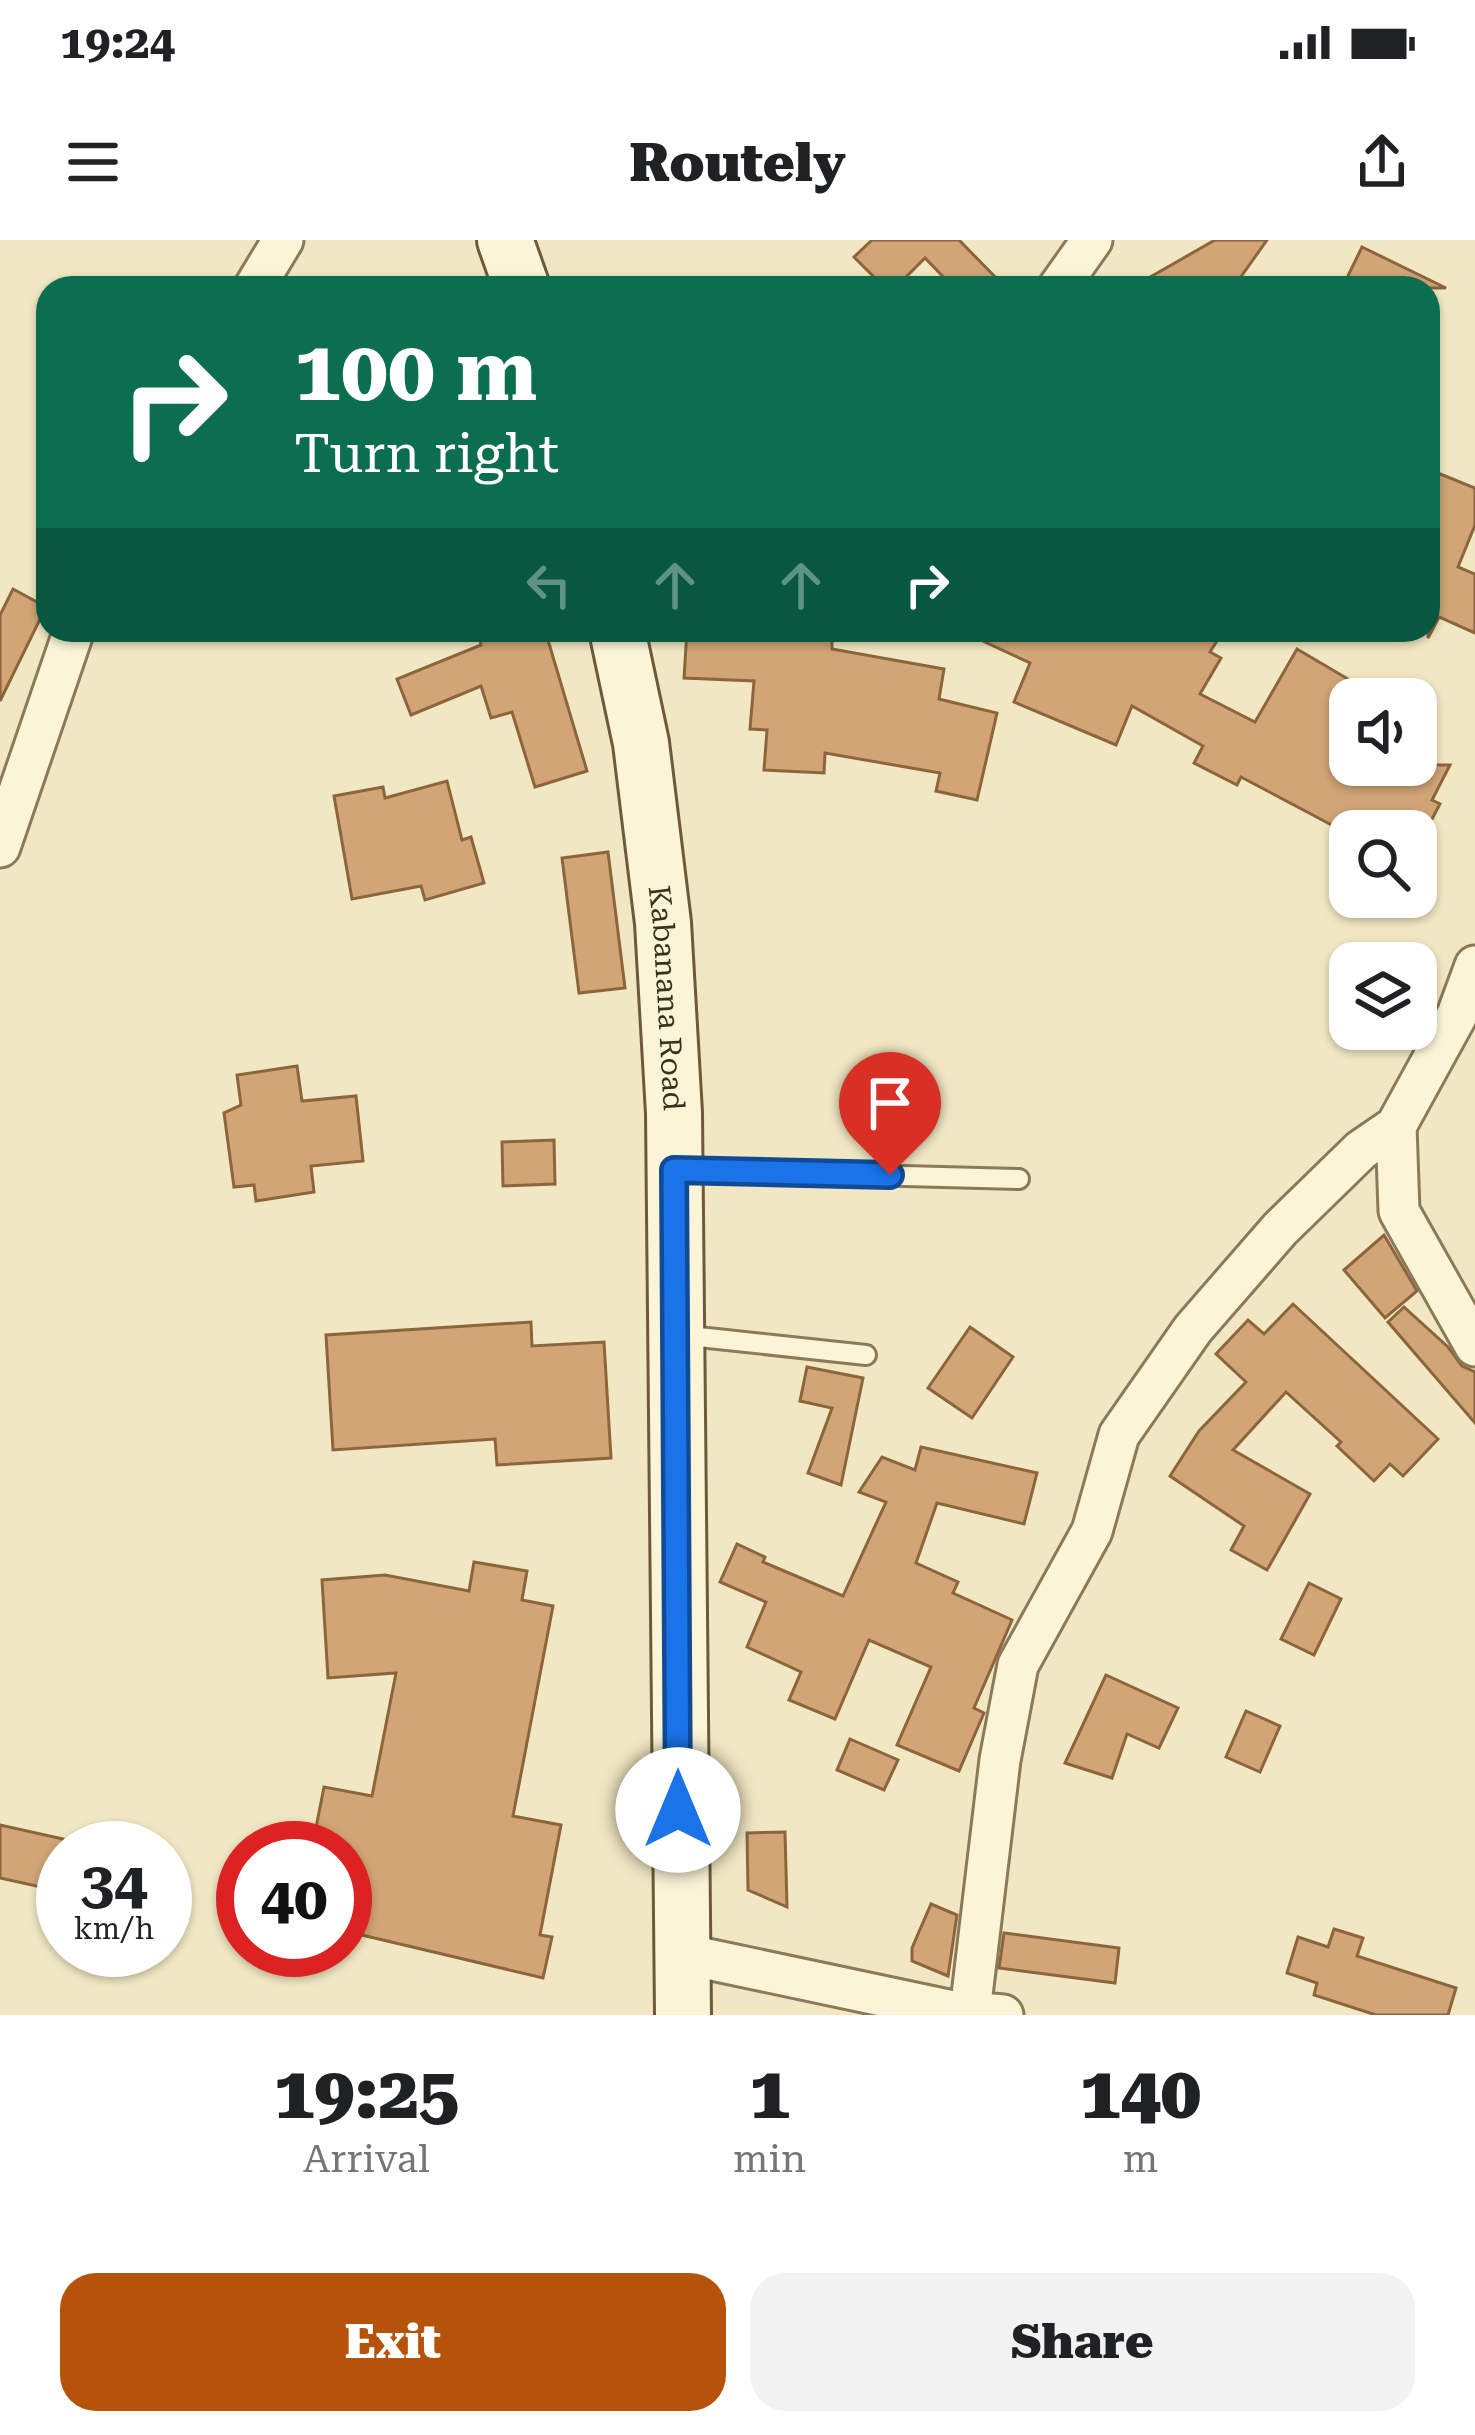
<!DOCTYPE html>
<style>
:root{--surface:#fff;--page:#f2f2f2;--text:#202124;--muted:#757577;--accent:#b45309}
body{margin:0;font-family:"Roboto Serif",serif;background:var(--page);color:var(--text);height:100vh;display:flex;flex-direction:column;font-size:45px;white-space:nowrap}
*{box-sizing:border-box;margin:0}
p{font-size:39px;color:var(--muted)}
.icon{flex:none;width:66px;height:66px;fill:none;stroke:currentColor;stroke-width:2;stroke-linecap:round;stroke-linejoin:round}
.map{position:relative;height:1775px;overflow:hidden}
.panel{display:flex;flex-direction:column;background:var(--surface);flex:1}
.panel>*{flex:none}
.hud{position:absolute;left:36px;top:36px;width:1404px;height:366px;border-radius:36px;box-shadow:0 3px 9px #0004;background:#0b6e4f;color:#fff;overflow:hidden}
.tools{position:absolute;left:1329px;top:438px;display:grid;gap:24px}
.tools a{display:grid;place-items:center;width:108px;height:108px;border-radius:24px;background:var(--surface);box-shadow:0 3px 9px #0004;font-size:60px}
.speed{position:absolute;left:36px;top:1581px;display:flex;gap:24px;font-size:60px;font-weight:700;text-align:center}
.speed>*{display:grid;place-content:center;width:156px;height:156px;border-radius:50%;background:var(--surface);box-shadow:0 3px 9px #0004;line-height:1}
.speed small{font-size:30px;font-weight:400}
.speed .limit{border:18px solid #d22;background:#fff;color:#111}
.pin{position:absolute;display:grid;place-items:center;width:102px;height:102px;color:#fff;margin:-123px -51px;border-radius:50% 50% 50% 0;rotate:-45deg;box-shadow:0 0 12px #0007}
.pin .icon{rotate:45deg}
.me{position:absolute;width:132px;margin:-66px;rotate:0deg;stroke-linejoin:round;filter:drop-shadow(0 0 9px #0008)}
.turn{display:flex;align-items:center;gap:42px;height:252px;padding:0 60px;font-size:54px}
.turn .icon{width:156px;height:156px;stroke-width:2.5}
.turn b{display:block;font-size:84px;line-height:102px}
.lanes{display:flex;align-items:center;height:114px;padding:0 60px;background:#0003;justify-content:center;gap:60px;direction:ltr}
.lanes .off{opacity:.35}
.eta{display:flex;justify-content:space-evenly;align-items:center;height:204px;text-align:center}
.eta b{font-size:72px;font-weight:800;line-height:84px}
.action{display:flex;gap:24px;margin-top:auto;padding:24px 60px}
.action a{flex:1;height:138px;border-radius:36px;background:var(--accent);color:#fff;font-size:48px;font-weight:800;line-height:138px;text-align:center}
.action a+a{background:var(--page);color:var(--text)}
.status{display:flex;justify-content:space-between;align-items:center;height:84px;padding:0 60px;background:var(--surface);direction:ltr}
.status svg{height:33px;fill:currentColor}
header{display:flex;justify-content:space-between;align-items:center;height:156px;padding:0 60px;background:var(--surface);font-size:54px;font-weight:800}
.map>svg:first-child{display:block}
</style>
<div class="status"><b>19:24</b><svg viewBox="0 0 49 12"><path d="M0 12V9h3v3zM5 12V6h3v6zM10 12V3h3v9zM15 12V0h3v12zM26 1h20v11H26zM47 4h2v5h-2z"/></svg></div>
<header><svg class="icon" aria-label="menu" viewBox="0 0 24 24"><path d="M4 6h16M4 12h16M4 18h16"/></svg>Routely<svg class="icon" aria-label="share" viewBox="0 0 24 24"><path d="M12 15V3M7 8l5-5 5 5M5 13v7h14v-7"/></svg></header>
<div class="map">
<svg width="1475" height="1775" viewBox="0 0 1475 1775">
<rect width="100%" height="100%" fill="#f1e8c3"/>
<g fill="#d1a576" stroke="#8d653c" stroke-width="3">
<path d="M872,0H959L1006,48H954L925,18L895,48H885L854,17Z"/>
<path d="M1215,0H1267L1233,48H1131Z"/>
<path d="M1362,7L1446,48H1342Z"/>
<path d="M1428,229L1475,248V285L1458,327L1475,334V393L1439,377L1428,398Z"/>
<path d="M13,349L46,367L0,461V375Z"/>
<path d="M478,390H545L587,531L535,547L512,472L491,478L481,446L411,475L397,439L481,405Z"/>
<path d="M687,390H832V409L944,429L939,459L997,473L977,560L936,551L940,533L825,513L824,533L764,530L767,490L750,489L754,441L684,438Z"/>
<path d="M959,390H1224L1210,412L1221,418L1200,454L1255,482L1297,409L1382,459H1350V525H1450L1432,560L1440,564L1422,598L1416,591L1376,574L1368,591H1343L1241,537L1237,545L1194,523L1203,506L1132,466L1116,505L1014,462L1030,423Z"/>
<path d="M447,541L462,600L471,597L484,643L425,660L421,646L352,659L334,556L383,547L385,558Z"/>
<path d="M608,612L625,748L579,753L562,618Z"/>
<path d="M297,826L302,861L356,856L363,921L311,926L314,952L256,961L254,945L234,947L224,873L241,865L237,835Z"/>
<path d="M554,900L555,944L503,946L502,902Z"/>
<path d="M1384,995L1417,1051L1385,1078L1344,1030Z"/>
<path d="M1293,1064L1438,1199L1403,1236L1390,1224L1374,1241L1337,1206L1341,1202L1286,1152L1233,1210L1310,1254L1267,1330L1231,1310L1244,1286L1170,1236L1199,1191L1246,1142L1216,1114L1248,1080L1264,1094Z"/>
<path d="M1404,1067L1448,1107L1462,1126L1475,1132V1183L1388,1082Z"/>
<path d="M531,1082L532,1106L604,1102L611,1218L497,1225L495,1199L333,1210L326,1095Z"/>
<path d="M970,1087L1013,1117L972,1178L928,1148Z"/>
<path d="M807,1127L863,1138L841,1245L808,1233L832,1168L800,1161Z"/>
<path d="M921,1207L1037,1233L1024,1284L937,1263L916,1323L958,1342L953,1353L1012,1380L974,1468L984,1473L959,1531L897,1505L931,1427L869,1400L835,1479L789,1460L801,1432L747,1407L766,1362L720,1342L737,1304L765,1317L763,1322L843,1356L886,1262L859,1252L882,1217L915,1230Z"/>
<path d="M474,1322L527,1331L522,1360L553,1366L513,1576L561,1585L540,1695L552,1697L543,1738L345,1691V1608H312L324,1547L372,1556L396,1433L328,1438L322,1340L385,1335L469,1351Z"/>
<path d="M1309,1343L1341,1359L1314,1415L1281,1399Z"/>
<path d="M1106,1435L1178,1468L1159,1508L1127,1494L1112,1538L1065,1523Z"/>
<path d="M1246,1471L1280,1486L1260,1532L1226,1517Z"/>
<path d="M850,1499L898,1520L884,1550L837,1530Z"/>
<path d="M0,1585L63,1599V1652L0,1638Z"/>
<path d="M785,1592L787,1667L748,1650L747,1593Z"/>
<path d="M931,1664L957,1675L948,1736L912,1721V1708Z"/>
<path d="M1334,1689L1363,1698L1357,1716L1456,1748L1448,1775H1376L1314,1755L1317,1743L1287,1733L1298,1697L1328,1707Z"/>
<path d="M1004,1693L1119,1708L1115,1743L999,1728Z"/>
</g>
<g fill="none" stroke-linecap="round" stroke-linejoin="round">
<g stroke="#8c7958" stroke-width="24">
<g id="lane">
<path d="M682,930L1019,939"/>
<path d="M680,1095L866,1115"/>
</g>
</g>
<g stroke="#8c7958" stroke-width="45">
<g id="street">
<path d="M254,48L283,0"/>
<path d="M1058,48L1092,0"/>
<path d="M0,607L74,390"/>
<path d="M1396,886L1399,971L1475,1106"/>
<path d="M679,1713L972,1775"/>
<path d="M1003,1775L970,1772L1000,1520L1018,1425L1092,1291L1119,1195L1193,1089L1280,989L1361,910L1396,886L1457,775L1475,726"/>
</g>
</g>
<g stroke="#6e5a3b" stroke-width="60">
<g id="secondary">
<path d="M505,0L522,48"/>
<path id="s1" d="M617,390L641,503L663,683L674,873L683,1775"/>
</g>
</g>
<use href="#lane" stroke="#fbf4d7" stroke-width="18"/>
<use href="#street" stroke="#fbf4d7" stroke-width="39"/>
<use href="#secondary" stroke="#fbf4d7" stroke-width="54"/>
</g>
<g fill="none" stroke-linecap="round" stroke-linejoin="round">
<g stroke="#114b97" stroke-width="30">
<path id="route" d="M678,1570L674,930L890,935"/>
</g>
<use href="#route" stroke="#1a73e8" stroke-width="21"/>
</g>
<g text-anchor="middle" stroke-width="9" stroke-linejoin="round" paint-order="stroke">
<g font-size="30" fill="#3b2f1d" stroke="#f8f1d3">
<text dy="10" stroke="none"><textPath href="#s1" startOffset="372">Kabanana Road</textPath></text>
</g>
</g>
</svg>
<div class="tools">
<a><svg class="icon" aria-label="sound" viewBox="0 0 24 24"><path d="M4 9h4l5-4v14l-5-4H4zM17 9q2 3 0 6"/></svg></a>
<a><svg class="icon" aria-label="search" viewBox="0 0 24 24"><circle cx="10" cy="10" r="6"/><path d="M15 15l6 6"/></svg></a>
<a><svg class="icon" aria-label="layers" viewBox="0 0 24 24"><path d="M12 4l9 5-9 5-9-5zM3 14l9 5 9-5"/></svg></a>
</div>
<div class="speed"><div>34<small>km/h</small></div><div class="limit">40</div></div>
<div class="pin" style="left:890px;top:935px;background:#d93025"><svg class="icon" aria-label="arrive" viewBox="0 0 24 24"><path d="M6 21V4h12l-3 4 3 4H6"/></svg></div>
<svg class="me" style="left:678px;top:1570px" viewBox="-20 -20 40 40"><circle r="19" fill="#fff"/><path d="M0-13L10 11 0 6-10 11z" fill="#1a73e8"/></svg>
<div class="hud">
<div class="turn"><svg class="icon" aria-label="right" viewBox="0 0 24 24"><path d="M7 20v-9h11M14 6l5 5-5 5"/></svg><div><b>100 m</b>Turn right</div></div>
<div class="lanes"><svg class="icon off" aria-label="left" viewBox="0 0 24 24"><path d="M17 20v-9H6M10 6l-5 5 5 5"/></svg><svg class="icon off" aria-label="ahead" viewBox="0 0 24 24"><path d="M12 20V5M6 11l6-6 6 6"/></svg><svg class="icon off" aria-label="ahead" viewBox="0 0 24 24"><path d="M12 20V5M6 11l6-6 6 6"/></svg><svg class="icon" aria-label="right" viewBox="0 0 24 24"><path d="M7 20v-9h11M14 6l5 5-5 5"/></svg></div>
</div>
</div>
<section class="panel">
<div class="eta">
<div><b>19:25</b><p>Arrival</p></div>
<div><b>1</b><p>min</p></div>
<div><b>140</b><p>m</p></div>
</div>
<div class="action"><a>Exit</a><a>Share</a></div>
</section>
